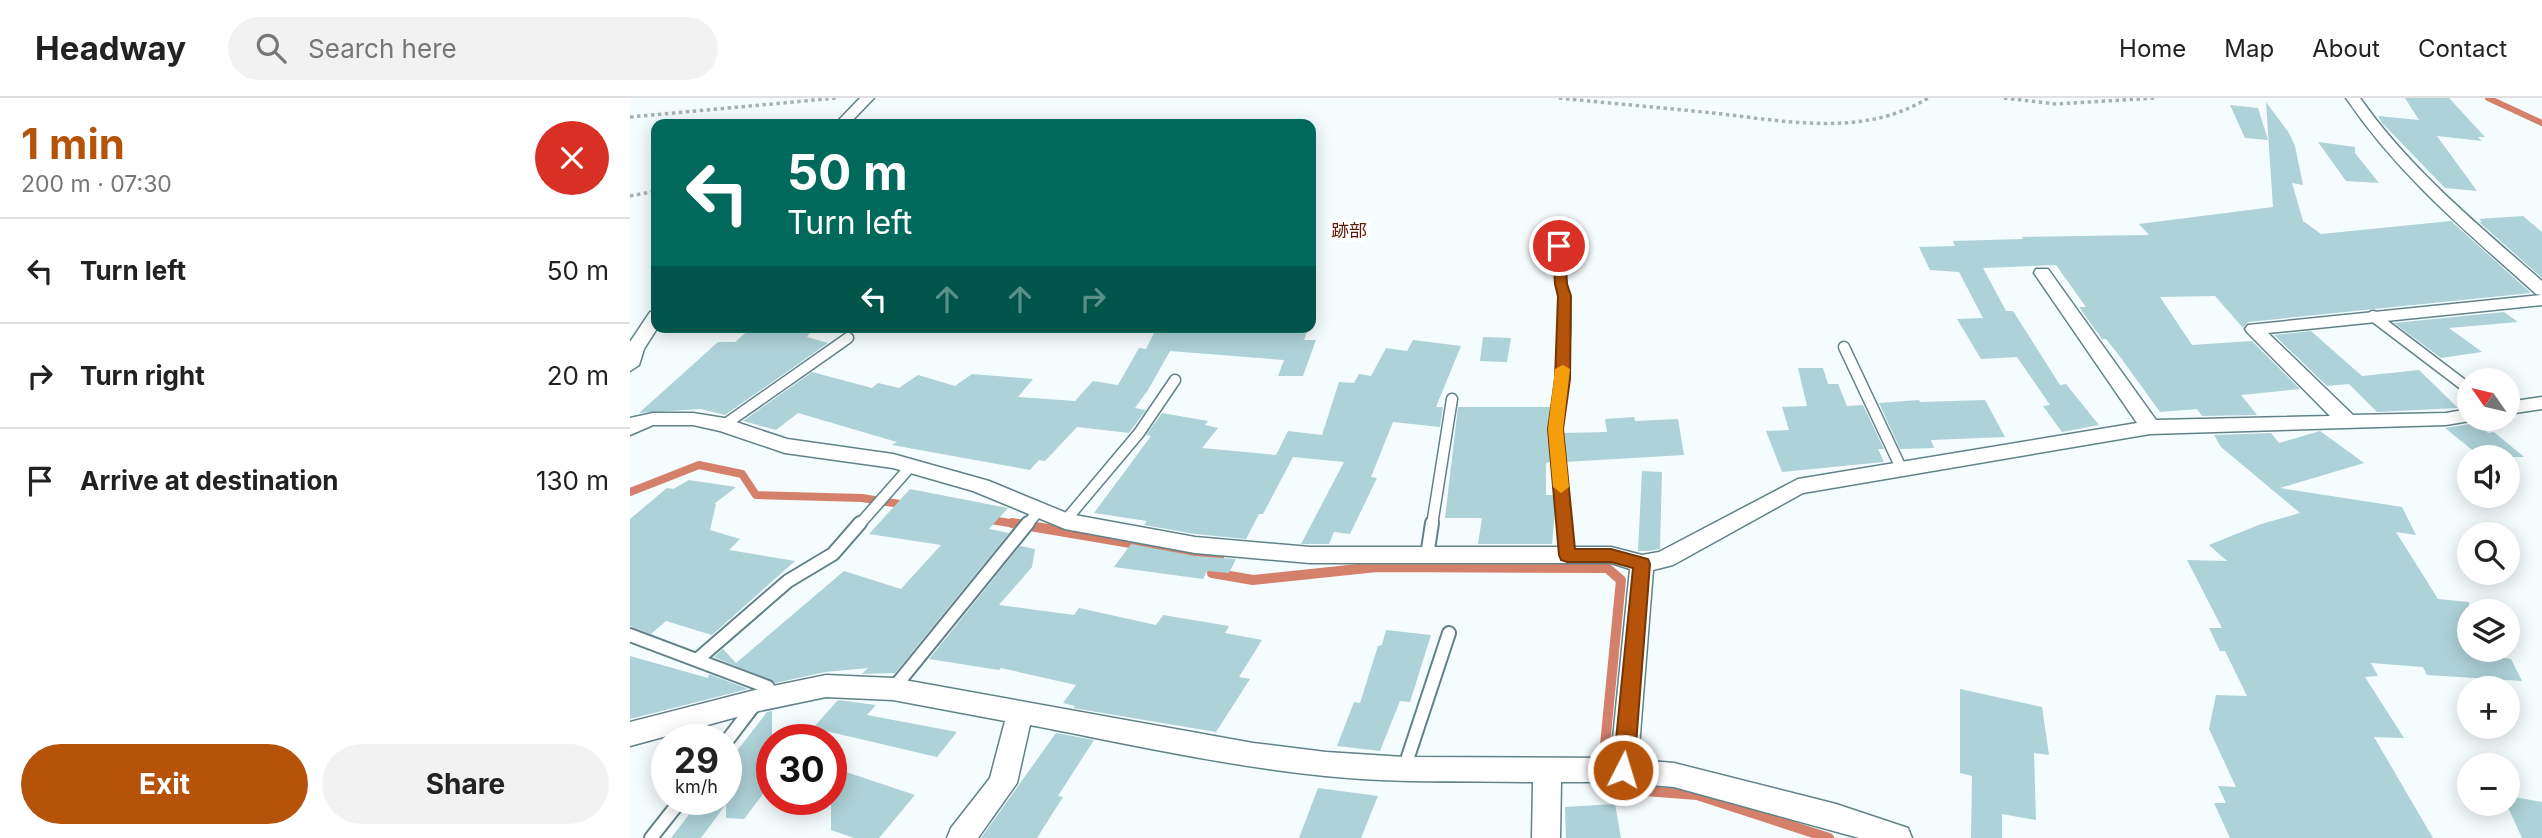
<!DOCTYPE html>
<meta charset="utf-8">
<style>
:root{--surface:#fff;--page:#f2f2f2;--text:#222;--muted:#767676;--line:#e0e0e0;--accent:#b45309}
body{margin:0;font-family:Inter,"Noto Sans JP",sans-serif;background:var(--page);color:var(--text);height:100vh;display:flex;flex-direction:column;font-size:26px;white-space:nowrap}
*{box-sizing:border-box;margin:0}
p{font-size:23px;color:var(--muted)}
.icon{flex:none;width:38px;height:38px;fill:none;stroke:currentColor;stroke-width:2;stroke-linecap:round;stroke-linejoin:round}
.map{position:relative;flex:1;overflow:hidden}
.panel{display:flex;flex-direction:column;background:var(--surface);width:630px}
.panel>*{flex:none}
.top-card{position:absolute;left:21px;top:21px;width:665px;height:214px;border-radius:14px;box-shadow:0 4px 18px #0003;background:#00695c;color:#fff;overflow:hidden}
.needle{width:46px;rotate:304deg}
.buttons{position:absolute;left:1827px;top:270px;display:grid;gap:14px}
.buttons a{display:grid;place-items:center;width:63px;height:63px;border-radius:50%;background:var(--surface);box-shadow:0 4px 18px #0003;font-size:35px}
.speed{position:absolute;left:21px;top:626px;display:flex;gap:14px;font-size:35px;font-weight:700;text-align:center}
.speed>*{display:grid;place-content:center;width:91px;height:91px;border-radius:50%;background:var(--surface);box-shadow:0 4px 18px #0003;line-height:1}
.speed small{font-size:18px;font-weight:400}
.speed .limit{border:10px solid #d22;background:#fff;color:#111}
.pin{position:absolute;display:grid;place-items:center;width:60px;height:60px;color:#fff;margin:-30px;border:4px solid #fff;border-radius:50%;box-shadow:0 2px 7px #0007}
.me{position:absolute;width:77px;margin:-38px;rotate:5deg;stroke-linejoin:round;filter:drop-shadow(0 0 5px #0008)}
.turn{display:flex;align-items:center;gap:24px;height:147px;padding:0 21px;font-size:32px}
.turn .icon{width:91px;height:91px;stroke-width:2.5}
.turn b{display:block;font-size:49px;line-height:60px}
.lanes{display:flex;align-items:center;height:66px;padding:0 21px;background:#0003;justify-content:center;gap:35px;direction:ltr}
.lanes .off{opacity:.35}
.round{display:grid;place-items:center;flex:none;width:74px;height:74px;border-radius:37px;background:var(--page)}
.headline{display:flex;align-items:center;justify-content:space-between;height:119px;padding:0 21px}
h1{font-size:42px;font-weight:700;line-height:52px;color:var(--accent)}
.cta{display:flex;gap:14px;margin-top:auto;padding:14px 21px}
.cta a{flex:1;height:80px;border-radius:42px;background:var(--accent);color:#fff;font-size:28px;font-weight:700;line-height:80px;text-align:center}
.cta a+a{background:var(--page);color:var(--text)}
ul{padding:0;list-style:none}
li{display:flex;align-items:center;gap:21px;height:105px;padding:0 21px;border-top:2px solid var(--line)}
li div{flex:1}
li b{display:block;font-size:26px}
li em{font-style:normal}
header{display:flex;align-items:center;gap:42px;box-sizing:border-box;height:98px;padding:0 35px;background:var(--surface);border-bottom:2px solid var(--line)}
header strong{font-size:33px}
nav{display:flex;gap:38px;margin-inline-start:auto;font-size:24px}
.search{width:490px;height:63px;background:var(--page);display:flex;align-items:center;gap:18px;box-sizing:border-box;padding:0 24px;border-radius:38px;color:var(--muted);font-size:26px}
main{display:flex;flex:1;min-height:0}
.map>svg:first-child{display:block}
</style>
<header>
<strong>Headway</strong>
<div class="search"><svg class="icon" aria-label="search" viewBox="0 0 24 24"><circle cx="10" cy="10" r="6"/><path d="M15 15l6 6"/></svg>Search here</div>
<nav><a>Home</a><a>Map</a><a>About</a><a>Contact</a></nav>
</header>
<main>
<section class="panel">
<div class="headline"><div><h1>1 min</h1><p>200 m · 07:30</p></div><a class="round" style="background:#d93025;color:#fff"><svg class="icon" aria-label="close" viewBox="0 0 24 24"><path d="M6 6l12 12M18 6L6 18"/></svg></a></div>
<ul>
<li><svg class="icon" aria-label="left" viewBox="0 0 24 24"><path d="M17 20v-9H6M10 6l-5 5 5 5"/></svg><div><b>Turn left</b></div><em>50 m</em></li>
<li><svg class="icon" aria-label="right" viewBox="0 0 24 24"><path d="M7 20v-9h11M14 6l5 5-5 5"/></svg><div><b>Turn right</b></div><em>20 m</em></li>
<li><svg class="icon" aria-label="arrive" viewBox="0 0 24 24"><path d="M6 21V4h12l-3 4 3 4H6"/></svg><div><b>Arrive at destination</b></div><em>130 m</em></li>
</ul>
<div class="cta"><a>Exit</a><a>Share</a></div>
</section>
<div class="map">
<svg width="1912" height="740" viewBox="0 0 1912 740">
<rect width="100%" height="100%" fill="#f5fcfd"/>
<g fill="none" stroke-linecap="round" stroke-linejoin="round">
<path stroke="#d5806a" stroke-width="6" d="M1858,0L1912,25"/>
<g stroke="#d5806a" stroke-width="8">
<path d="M0,394L69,367L112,376L126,397L232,400L276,407"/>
<path d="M355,421L392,427"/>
</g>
<path stroke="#d5806a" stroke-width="10" d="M382,425L589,460L582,475L623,482L747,469L977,470L991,482L975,647V690L1067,697L1199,740"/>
</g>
<g fill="#add2d7">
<path d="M1775,0H1819L1855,39H1848L1852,43L1807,38L1847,93L1815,90L1752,25L1748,18L1789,22Z"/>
<path d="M1636,4L1659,35L1665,48L1673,87L1662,85L1673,123L1691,136L1821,123L1901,195L1618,224L1613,230L1585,198L1530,199L1562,247L1622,243L1670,291L1611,297L1627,317L1572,318L1567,311L1530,314L1488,256L1476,241H1472L1449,209H1456L1426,167L1353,170L1376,213H1383L1430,287L1436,286L1469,327L1432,334L1413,308L1420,307L1387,259L1351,261L1327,221L1353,220L1329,174L1300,172L1289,149L1325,148L1323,143L1393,141L1392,139L1519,137L1509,126L1643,109Z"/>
<path d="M1600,7L1628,10L1638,42L1615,40Z"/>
<path d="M1688,44L1725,49V55L1749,85L1716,83Z"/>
<path d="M1893,118L1912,134V180L1849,124H1852L1849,121Z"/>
<path d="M1874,214L1888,224L1819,230L1852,254L1811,260L1764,225Z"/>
<path d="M155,229H184L177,239L198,245L95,317L71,311L9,315L88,244H105L120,231L153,232Z"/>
<path d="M527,229H679L674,242H686L673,278H648L654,262L540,253L518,292L505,310L516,312L499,335L447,329L415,363L409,362L400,372L262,347L267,344L168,315L146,332L113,323L182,274L242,290L248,285L269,290L288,277L325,288L342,276L403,281L388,299L445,303L463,283L488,287L509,250L516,251Z"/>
<path d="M1681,233L1732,278L1789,272L1828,310L1747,314L1719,286L1697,288L1644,237Z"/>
<path d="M853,239L881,240L877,264L850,263Z"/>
<path d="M783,242L831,248L806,309H813L810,329L763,324L741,379L747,380L720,436L704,434L699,446H671L714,364L663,359L633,416H629L616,441L565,436L514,427L517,423L464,415L521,338L516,337L532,315L578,323L575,327L588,330L572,350L646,357L658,333L692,337L709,284L724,285L729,276L741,278L756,250L777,253Z"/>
<path d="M1168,270H1193L1198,286H1208L1217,308L1233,307L1254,351H1248L1254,364L1152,374L1136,333L1159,332L1152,309L1177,308Z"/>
<path d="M1289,302L1290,304L1355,302L1375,339L1301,342L1304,350L1270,351L1249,305Z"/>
<path d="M828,309H920V364L916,365V397H924L925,413L922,446H848L852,420H815Z"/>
<path d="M1004,319L1005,323L1048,321L1054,357L935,364L933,335L977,334L975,321Z"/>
<path d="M1846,325L1858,335L1864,334L1894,359H1851L1815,330Z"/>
<path d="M1690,333L1734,365L1650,390L1772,409L1786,437L1766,434L1808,501L1839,504V555L1881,561L1892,583L1797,577L1793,569L1741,565L1748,578L1735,579L1774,640L1744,639L1803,740H1600L1584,705H1596L1588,688L1606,689L1579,631L1586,597L1617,598L1595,553H1590L1579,530H1592L1557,462L1597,463L1579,447L1631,426L1670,415L1591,349L1584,337L1641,335L1649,345Z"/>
<path d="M1012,373L1032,374L1030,451L1019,453H1008Z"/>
<path d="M59,382L106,389L84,406H86L80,432L110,441L99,452L165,463L82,537L36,523L21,536L0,528V421L37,390L43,391Z"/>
<path d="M280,391L378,410L359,431L379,435L265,575L232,576L238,570L195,574L146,585L84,559L93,551L106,565L214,473L271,491L311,447L239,436Z"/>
<path d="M501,446L565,458L606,461L599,475L577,473L573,481L484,469Z"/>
<path d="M390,448L405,451L402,469L369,507L444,517L449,510L526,527L533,517L599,528L595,535L632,542L609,579L620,581L586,634L443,610L445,608L433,605L446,587L371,570L369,572L299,561Z"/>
<path d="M756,532L801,537L780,604L770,603L750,653L707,648L724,604L730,605L748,548L752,547Z"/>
<path d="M0,558L78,580L79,576L118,591L0,621Z"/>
<path d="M1330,591L1412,609L1419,657L1404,655L1406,722L1372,716V740H1341L1342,678L1330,675Z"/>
<path d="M208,602L246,607L237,617L327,634L307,659L183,630Z"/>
<path d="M142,613V693L136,692L114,721L96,720V706L71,740H41L70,702H96V667L137,614Z"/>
<path d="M426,635L464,642L428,698L433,699L407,740H351Z"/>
<path d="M201,669L285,697L249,740H224L201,732Z"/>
<path d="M688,690L748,698L731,740H669Z"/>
<path d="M1878,698L1912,704V740H1892L1876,705Z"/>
<path d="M985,706L991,740H936L935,709Z"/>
</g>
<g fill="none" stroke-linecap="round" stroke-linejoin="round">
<g stroke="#608288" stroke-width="10">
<path id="service-far2" d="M929,148L931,186"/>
</g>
<g stroke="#608288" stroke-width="13">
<g id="service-far1">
<path d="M931,184C942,231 928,282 926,330C925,362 932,396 934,427"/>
<path d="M1743,218L1839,291"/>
<path d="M1214,249L1272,372"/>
<path d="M94,327L218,240"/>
<path d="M435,423L509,335L545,282"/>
<path d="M229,427L281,368"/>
<path d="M397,427L409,412"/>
<path d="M802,427L822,301"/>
</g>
</g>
<g stroke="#608288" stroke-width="16">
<g id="service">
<path d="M934,425L937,457"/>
<path d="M797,458L802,425"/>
<path d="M0,537L138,589L96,644"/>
<path d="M68,561L158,483L203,456L230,425"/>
<path d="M263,591L398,425"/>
<path d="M774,671L819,535"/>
<path d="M21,740L51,702"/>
</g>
</g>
<g stroke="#608288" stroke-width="3">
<g id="minor">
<path d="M230,0H244L219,26H205Z"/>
<path d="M1716,0H1730C1780,71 1847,126 1912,183V207L1638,235L1723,317L1816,315L1839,311V320L1846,322L1816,327L1520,336L1173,395L1043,467L1023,472L1008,662L1044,665L1206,706L1278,730L1282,740H1229L1044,689L983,684H931L930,740H902L903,684C834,683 764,685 695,678C596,668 498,646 400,627L387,685L348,740H317L321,730L360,680L375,623L263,602L196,599L129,613L0,648V624L129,591L196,577L263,580L623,645L696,654L774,659L981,660L1000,471L981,465H680L565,455L435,431L343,393L263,370L155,355L90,333L63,327H23L0,337V320L23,315H63L94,320L157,341L263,356L359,383L439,416L565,439L680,449H981L1012,457L1029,454L1168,381L1507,325L1404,175L1406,171H1418L1526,322L1700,318L1618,235L1615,231L1618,227L1911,197L1906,196C1836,133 1769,78 1716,0Z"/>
<path d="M26,213L28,229L14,251L9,267L0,273V244L20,214Z"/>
<path d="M1912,299V311L1878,316V304Z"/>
</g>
</g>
<g stroke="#a8b1b2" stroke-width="3.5" stroke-dasharray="3.5 3.5" stroke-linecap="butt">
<path d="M929,0C977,5 1025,9 1073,14C1147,21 1231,42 1298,0"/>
<path d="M1374,0L1426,6L1526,0"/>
<path d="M0,19L207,0"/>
<path d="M0,98L26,93"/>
</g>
<use href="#service-far2" stroke="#fff" stroke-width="8"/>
<use href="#service-far1" stroke="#fff" stroke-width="10"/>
<use href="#service" stroke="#fff" stroke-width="12"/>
<use href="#minor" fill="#fff" fill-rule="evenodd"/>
</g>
<path fill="#b45309" stroke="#753606" stroke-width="2" d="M929,144L935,148L937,186L941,198L940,281L933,331L945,451H981L1018,461L1020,466L1004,672L1001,679L993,682L986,679L983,672L1003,470L981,464H937L931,462L929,457L918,331L925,281L928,198L925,186L923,148Z"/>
<path fill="#f59e0b" d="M933,267L940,271L933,331L939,389L931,395L923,389L918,331L925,271Z"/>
<g text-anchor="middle" stroke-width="7" stroke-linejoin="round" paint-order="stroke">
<g font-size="18" fill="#5d1b0a" stroke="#fff">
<text x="719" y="139">跡部</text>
</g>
</g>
</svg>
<div class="buttons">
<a><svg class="needle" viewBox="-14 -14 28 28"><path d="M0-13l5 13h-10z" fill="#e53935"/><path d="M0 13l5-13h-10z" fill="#767676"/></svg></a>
<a><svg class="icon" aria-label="sound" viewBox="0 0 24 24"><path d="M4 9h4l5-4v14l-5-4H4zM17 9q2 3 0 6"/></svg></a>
<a><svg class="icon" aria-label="search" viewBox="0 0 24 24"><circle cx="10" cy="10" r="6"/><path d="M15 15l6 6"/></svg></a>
<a><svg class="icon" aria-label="layers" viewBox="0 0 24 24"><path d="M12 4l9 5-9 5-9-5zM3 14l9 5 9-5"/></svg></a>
<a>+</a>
<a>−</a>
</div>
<div class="speed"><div>29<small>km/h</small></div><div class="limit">30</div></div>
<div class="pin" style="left:929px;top:148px;background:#d93025"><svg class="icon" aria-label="arrive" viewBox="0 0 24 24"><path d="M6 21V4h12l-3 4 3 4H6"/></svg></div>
<svg class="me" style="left:993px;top:672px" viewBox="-20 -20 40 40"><circle r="17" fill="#b45309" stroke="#fff" stroke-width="3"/><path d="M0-11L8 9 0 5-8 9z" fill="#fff"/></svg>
<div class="top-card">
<div class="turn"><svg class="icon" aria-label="left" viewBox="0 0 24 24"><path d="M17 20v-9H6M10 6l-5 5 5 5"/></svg><div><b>50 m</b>Turn left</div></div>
<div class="lanes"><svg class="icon" aria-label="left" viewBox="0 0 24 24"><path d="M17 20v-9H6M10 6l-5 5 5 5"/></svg><svg class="icon off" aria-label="ahead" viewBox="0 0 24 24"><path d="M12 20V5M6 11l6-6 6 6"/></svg><svg class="icon off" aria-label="ahead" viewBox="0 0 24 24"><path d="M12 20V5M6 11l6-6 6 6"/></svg><svg class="icon off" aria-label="right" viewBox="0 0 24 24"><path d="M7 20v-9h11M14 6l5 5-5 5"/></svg></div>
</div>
</div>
</main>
